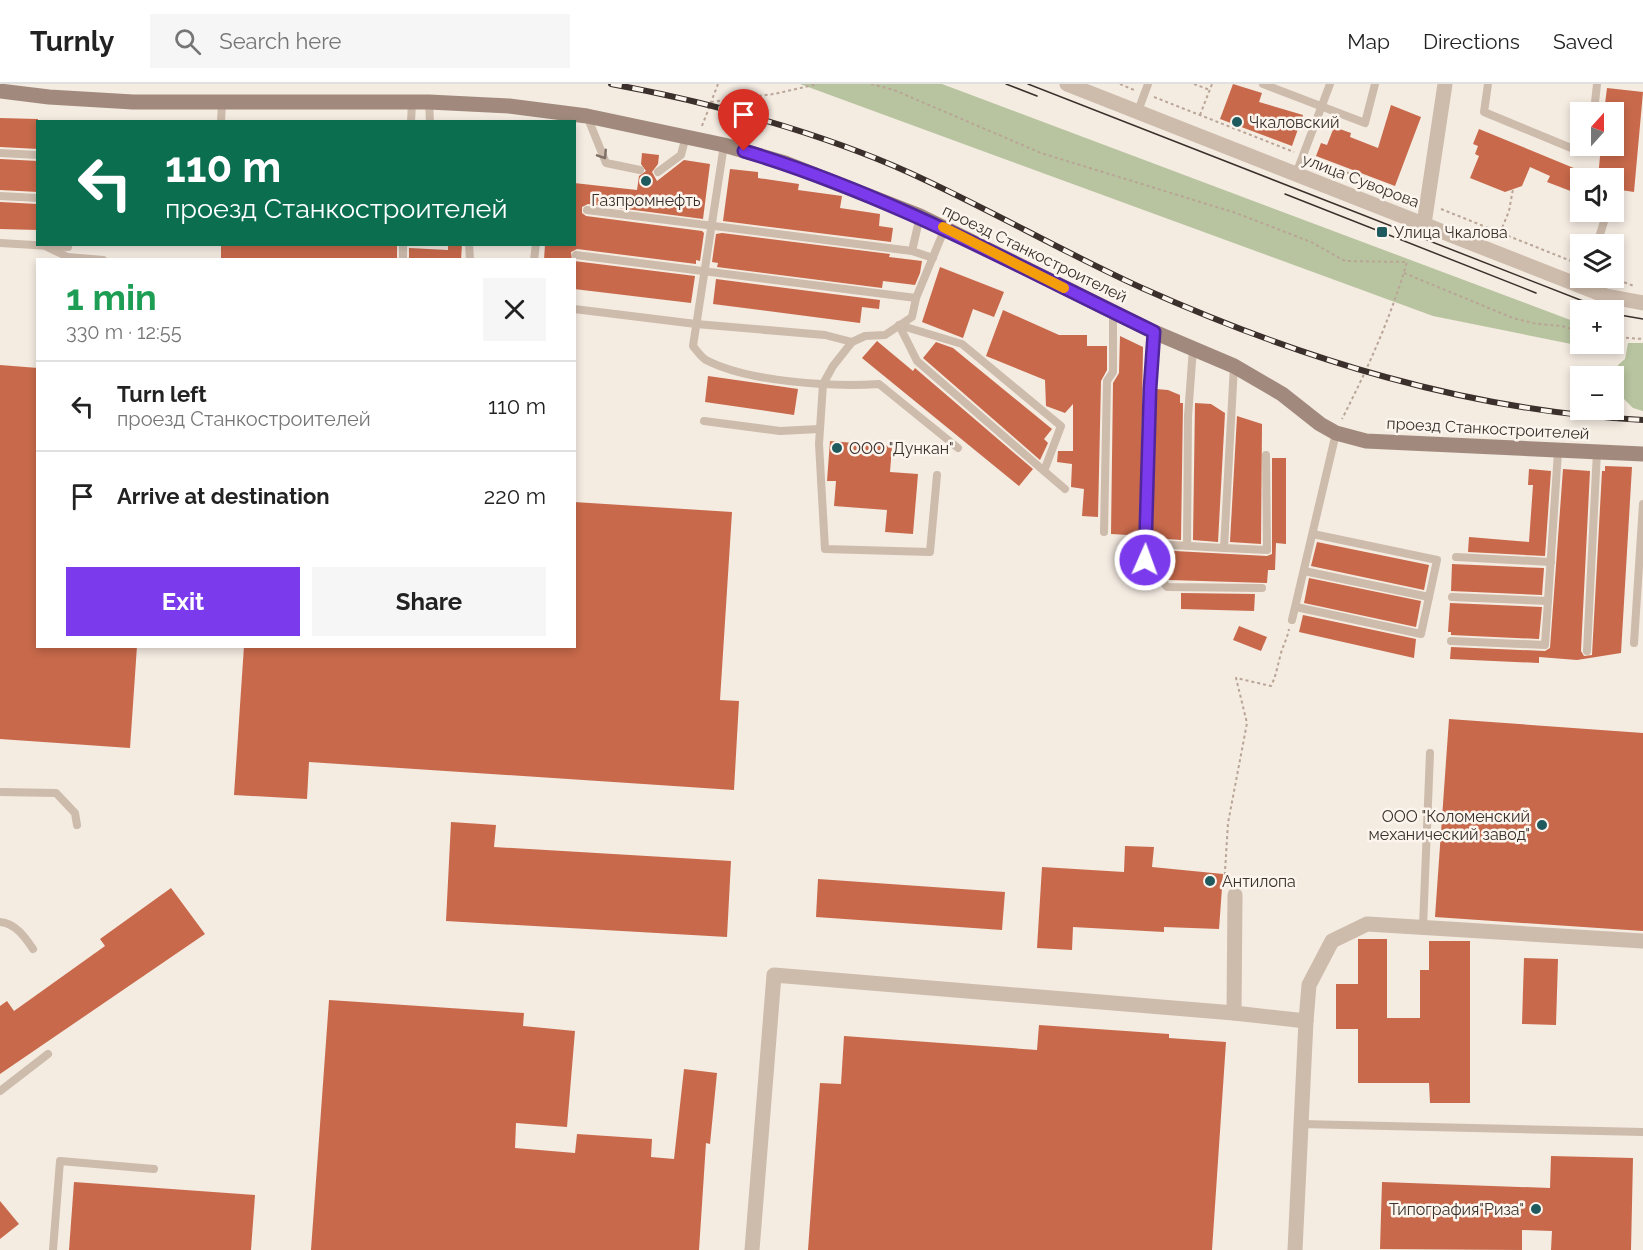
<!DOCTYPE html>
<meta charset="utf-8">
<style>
:root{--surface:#fff;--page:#f6f6f6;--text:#222;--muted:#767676;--line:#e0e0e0;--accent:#7c3aed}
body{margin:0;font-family:Raleway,sans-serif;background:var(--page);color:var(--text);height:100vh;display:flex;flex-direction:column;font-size:22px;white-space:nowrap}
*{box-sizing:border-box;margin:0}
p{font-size:20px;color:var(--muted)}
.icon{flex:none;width:33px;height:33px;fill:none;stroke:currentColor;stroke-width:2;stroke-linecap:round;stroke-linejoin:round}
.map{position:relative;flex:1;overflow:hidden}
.panel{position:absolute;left:36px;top:174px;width:540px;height:390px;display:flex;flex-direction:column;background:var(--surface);border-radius:0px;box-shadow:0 3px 9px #0003}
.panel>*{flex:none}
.guide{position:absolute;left:36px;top:36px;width:540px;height:126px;border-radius:0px;box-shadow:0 3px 9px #0003;background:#0b6e4f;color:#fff;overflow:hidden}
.needle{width:39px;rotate:21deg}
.controls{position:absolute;left:1570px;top:18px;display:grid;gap:12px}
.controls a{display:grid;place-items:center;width:54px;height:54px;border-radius:0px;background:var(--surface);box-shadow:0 3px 9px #0003;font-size:30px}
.pin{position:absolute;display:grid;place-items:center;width:51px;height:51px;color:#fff;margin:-62px -26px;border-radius:50% 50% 50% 0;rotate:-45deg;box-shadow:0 0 6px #0007}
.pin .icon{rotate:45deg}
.me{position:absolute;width:66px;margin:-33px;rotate:2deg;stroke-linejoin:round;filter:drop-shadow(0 0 4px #0008)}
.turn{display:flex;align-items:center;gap:21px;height:126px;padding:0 30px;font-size:27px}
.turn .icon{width:78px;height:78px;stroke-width:2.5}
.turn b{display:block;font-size:42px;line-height:51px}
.round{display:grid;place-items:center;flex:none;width:63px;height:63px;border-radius:0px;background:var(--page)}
.head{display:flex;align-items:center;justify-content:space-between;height:102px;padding:0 30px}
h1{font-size:36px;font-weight:700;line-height:45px;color:#1e9e55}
.button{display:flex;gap:12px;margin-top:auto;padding:12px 30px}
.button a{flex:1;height:69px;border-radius:0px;background:var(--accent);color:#fff;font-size:24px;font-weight:700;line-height:69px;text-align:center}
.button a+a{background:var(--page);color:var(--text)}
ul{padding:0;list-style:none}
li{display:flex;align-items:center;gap:18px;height:90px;padding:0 30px;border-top:2px solid var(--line)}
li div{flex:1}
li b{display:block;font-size:22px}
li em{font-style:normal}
header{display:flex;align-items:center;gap:36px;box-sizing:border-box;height:84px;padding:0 30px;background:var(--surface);border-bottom:2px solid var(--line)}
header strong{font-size:28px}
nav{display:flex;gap:33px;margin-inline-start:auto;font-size:21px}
.search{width:420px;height:54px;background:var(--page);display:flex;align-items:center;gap:15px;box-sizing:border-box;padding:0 21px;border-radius:0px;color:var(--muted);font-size:22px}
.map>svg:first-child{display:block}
</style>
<header>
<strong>Turnly</strong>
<div class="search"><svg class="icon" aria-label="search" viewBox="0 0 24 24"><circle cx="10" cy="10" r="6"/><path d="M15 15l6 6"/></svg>Search here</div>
<nav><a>Map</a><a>Directions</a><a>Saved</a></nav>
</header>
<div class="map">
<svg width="1643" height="1166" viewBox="0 0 1643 1166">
<rect width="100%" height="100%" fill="#f4ebe1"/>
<g fill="#b8c4a0">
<path d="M800,0H942L1581,240V260H1609L1611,268L1433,232Z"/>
<path d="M1628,259H1643V327L1633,324L1614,305L1618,281L1625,275Z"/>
</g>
<g fill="#c8694b">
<path d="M1233,0L1262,9L1259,18L1303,31L1292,62L1220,35Z"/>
<path d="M1607,4L1643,8L1634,108L1614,105V94H1598L1601,62H1614V28H1604Z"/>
<path d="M1391,21L1421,33L1395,102L1316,72L1321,59L1327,61L1334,43L1351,49L1350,53L1378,64Z"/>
<path d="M0,34L38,35V65L0,63Z"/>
<path d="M1479,45L1581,87V111L1547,98L1550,92L1530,83L1522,102L1505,108L1470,94L1479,72L1475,70L1478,62L1473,60Z"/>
<path d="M642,69L659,71L658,80L652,88L657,97L684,76L710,80L703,135L588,120L582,123V129L586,132L702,147L704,149L700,177L696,176V180L577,165L571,168L572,176H544L545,160H574V99L637,106L639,92L646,87L641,80Z"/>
<path d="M0,75L38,77V108L0,106Z"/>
<path d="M730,85L758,88V94L799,100L798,106L842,112L840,124L880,130L879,142L893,144L891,158L723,137Z"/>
<path d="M0,118L38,120V146L0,145Z"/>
<path d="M722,149L890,170L889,173L922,177L920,189L915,201L883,197L882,204L717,183L718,179L712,178L716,150Z"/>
<rect x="221" y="160" width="176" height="16"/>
<path d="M448,160H462L461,176H409V164L448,166Z"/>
<path d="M574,177L695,192L691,219L574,205Z"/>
<path d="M940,183L1004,208L994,233L973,225L963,254L922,238Z"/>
<path d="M716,195L880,216L879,225L862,223L860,239L713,220Z"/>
<path d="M1003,226L1059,251H1087V262H1107V286L1101,297L1098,433L1082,432L1084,405L1071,403L1072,380L1057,378L1058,367H1073V320L1065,329L1046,322L1045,296L986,272Z"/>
<path d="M1120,252L1143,263L1140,459H1128V451L1111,450L1113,299L1119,289Z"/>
<path d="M877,257L913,287L915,284L1033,385L1019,402L862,274Z"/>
<path d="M936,258L953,264L1052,345L1044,355L1048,359L1040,376L923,274Z"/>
<path d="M0,281L38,284V562H137L130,664L0,655Z"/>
<path d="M708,292L798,305L794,331L705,318Z"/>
<path d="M1156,305L1168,306L1180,311V319H1183L1181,456L1152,454Z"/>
<path d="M1195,319L1211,320L1225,329L1218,458L1193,456Z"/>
<path d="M1237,332L1262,340L1261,460L1230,458Z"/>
<path d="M830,357L892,362L890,388L918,390L913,450L885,448L887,426L834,422L836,397H827Z"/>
<path d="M1272,374H1286V460L1276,459L1275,486H1268L1267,499L1169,496L1164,490V483H1159L1155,479L1156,466L1267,472L1272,470Z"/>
<path d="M1605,382L1632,383L1621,569L1577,576L1539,573V579L1450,575L1451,563L1545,567L1550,564L1563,385L1590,387L1581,567L1584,572L1592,571L1602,387H1605Z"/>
<path d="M1529,385L1551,387L1545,472L1468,468L1469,453L1529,458L1533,401H1528Z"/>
<path d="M574,418L732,428L720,616L739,617L734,706L309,678L307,715L234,711L244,562H574Z"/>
<path d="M1317,458L1429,481L1424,506L1311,482Z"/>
<path d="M1452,480L1544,484L1542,511L1451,507Z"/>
<path d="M1309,494L1421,517L1416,543L1304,519Z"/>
<path d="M1181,509L1255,510L1254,527L1181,525Z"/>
<path d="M1450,519L1542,523L1539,555L1451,551V548H1448Z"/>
<path d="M1303,531L1416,555L1414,574L1299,548Z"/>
<path d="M1239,542L1267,553L1261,567L1233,556Z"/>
<path d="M1449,635L1643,649V847L1435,833Z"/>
<path d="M451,738L496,741L494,763L731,777L727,853L446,837Z"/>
<path d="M1125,762L1154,763L1152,783L1223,790L1219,845L1164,843V848L1073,843L1072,866L1037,864L1042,783L1124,788Z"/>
<path d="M818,795L1005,808L1002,846L816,833Z"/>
<path d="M171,804L205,850L0,990V922L7,917L14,927L105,862L100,855Z"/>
<path d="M1358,855H1387V934H1420V886H1429V857H1470V1019H1430L1429,999H1358V945H1336V900H1358Z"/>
<path d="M1524,874L1558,875L1556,941L1522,940Z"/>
<path d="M329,916L524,929L523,942L575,947L567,1043L516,1039L515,1064L575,1069L577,1050L652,1055L651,1073L674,1075L684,985L717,989L710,1060L706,1059L699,1166H311Z"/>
<path d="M1039,941L1169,950V954L1226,958L1212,1166H808L820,999L841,1000L844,952L1037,966Z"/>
<path d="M1551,1072L1633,1074L1631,1166H1551L1552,1147L1522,1146V1166L1380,1165L1382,1098L1550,1104Z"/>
<path d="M74,1098L255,1111L251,1166H69Z"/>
<path d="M0,1117L19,1140L0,1155Z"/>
</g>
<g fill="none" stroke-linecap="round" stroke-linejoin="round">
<g stroke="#b9a596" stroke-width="2" stroke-dasharray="3 3" stroke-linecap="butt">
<path d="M871,0L894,6L1041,69L1236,129L1311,158L1345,177L1407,178C1391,233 1368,284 1342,335"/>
<path d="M1120,0L1134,6"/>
<path d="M1194,0L1210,6"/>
<path d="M1154,13L1294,68"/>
<path d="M711,18L774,10L818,0"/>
<path d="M1200,31L1212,0"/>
<path d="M702,42L718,0"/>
<path d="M1313,75L1414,115"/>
<path d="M1441,125L1581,181"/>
<path d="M1500,149L1509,127L1513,105"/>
<path d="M1404,189L1513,234L1537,240L1562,242L1581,248"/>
<path d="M1613,194L1634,202"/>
<path d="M1614,253L1643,255"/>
<path d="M1224,803L1228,739L1247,639L1236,594L1271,602C1276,592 1277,584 1280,573C1282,563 1287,556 1289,545"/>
</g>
<g stroke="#cdbbac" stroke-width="8">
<path d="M1263,0L1365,39L1375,0"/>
<path d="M1488,0L1484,28L1576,66L1582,62"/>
<path d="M429,18L430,38"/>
<path d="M1138,27L1148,0"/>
<path d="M1594,28L1597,0"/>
<path d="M587,32L606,79L640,86"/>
<path d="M221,38L222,19"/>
<path d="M411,38L412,18"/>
<path d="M724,61L693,262C697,267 701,273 706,276C748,298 832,303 879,300L958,364"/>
<path d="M0,69L38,71"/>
<path d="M658,88L681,71L686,52"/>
<path d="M1296,90L1330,0"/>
<path d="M0,112L38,114"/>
<path d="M587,126L912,167L920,132"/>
<path d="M0,159L68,163"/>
<path d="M469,160L470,176"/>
<path d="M1597,160L1607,128"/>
<path d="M47,163L68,173L103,176"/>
<path d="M912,167L933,174"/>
<path d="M576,171L916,214"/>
<path d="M403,176V160"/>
<path d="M534,176L536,160"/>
<path d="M574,225L696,240L825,251L852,258"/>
<path d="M899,241L962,260L1061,342L1044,387L1065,405"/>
<path d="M899,241L917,277L1044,387"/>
<path d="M1234,282L1224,464L1267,466L1266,371"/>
<path d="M704,337L780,347L819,345"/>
<path d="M937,391L930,468L825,465L819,360L823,300L833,282L852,258L865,252L885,251L912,233L916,214L945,144"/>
<path d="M1104,448L1107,297L1113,288V228"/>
<path d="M1187,462L1188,332L1193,264"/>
<path d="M1224,464L1154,460L1146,466L1145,476L1167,503L1262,504"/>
<path d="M1146,466L1150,305L1154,248"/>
<path d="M1456,473L1551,478"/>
<path d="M1304,487L1429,513"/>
<path d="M1452,513L1548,517"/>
<path d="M1296,523L1421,550L1437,476L1313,450"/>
<path d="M1292,536L1336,349"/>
<path d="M1451,557L1545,561L1558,368"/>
<path d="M1634,559L1643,420"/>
<path d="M1587,567L1597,367"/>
<path d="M0,708L56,709L75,729L77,741"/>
<path d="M0,838C15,839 25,853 33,865"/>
<path d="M1423,843L1430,669"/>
<path d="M0,1007L48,970"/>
<path d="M1301,1040L1643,1048"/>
<path d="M53,1166L60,1077L154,1085"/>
</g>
<g stroke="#cdbbac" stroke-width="15">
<path d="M1424,140L1445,0"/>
<path d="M1234,929L1235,811"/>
<path d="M1306,937L1309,901L1332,857L1367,840L1643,857"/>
<path d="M752,1166L774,891L1234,929L1306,937L1295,1166"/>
</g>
<path stroke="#cdbbac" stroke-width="15" d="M1067,0L1606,212L1643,219"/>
<path stroke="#a18a7d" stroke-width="15" d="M0,7L49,13L133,18H429L509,22L587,32L724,61L785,79L920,132L1154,248L1234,282L1282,310L1320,340L1336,349L1366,357L1643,370"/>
<g stroke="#3b302b" stroke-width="1.5">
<path d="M1006,0L1037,12"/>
<path d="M1028,0L1606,226"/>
<path d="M1285,110L1536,209"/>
<path d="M1614,230L1643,235"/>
</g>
<g stroke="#3b302b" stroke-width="6">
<path id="rail" d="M611,0C706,17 822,49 910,89C989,125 1063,168 1142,204C1301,275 1468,327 1643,336"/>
</g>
<use href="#rail" stroke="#fbf5ee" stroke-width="4" stroke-dasharray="11" stroke-linecap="butt"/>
</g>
<defs><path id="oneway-chevron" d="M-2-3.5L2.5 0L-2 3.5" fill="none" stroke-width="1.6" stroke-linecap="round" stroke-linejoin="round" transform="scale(1.5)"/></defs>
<use stroke="#7d6f65" href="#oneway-chevron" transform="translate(603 71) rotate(57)"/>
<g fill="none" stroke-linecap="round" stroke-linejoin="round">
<g stroke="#51269a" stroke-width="15">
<path id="route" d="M744,67C888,110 1019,183 1154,248L1150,305L1145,476"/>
</g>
<use href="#route" stroke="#7c3aed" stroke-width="10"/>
<path stroke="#f59e0b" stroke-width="10" d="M943,143L1064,204"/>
</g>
<g fill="#1f5a5e" stroke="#fbf5ee" stroke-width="2">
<circle cx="1237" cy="38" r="6"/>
<circle cx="646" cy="97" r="6"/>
<rect x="1376" y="142" width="12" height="12" rx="3"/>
<circle cx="837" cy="364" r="6"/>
<circle cx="1542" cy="741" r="6"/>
<circle cx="1210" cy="797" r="6"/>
<circle cx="1536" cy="1125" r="6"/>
</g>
<g text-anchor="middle" stroke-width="5" stroke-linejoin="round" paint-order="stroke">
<g font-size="16" fill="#3b302b" stroke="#fbf5ee" text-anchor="start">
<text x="1249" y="44">Чкаловский</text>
<text x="646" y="122" text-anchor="middle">Газпромнефть</text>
<text x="1394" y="154">Улица Чкалова</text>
<text x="849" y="370">ООО "Дункан"</text>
<text x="1530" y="738" text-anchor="end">ООО "Коломенский<tspan x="1530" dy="18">механический завод"</tspan></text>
<text x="1222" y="803">Aнтилопа</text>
<text x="1524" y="1131" text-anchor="end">Типография"Риза"</text>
</g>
<g font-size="16" fill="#3b302b" stroke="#fbf5ee">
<text transform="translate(1361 96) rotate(21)" y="6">улица Суворова</text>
<text transform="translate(1035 169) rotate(26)" y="6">проезд Станкостроителей</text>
<text transform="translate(1488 344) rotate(3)" y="6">проезд Станкостроителей</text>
</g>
</g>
</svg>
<div class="controls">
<a><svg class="needle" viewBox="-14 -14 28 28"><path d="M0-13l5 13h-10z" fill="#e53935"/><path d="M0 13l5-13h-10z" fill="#767676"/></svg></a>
<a><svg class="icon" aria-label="sound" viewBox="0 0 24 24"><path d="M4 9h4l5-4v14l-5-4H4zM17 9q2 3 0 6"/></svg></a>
<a><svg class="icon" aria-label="layers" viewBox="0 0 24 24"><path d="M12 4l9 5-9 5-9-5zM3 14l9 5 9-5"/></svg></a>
<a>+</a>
<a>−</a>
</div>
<div class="pin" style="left:744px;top:67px;background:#d93025"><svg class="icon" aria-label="arrive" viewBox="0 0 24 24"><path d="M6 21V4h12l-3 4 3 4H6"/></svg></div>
<svg class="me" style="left:1145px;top:476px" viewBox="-20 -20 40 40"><circle r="17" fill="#7c3aed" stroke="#fff" stroke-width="3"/><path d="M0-11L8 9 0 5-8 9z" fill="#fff"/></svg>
<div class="guide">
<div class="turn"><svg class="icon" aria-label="left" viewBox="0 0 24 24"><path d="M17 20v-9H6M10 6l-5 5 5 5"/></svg><div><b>110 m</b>проезд Станкостроителей</div></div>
</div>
<section class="panel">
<div class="head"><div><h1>1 min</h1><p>330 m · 12:55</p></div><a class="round"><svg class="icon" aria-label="close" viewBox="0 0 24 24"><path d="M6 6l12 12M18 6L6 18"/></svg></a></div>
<ul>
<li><svg class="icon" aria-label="left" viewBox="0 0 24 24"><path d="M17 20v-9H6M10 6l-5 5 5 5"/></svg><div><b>Turn left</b><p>проезд Станкостроителей</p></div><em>110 m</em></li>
<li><svg class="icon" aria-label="arrive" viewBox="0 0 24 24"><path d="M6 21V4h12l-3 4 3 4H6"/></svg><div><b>Arrive at destination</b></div><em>220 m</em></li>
</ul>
<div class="button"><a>Exit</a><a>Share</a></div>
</section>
</div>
